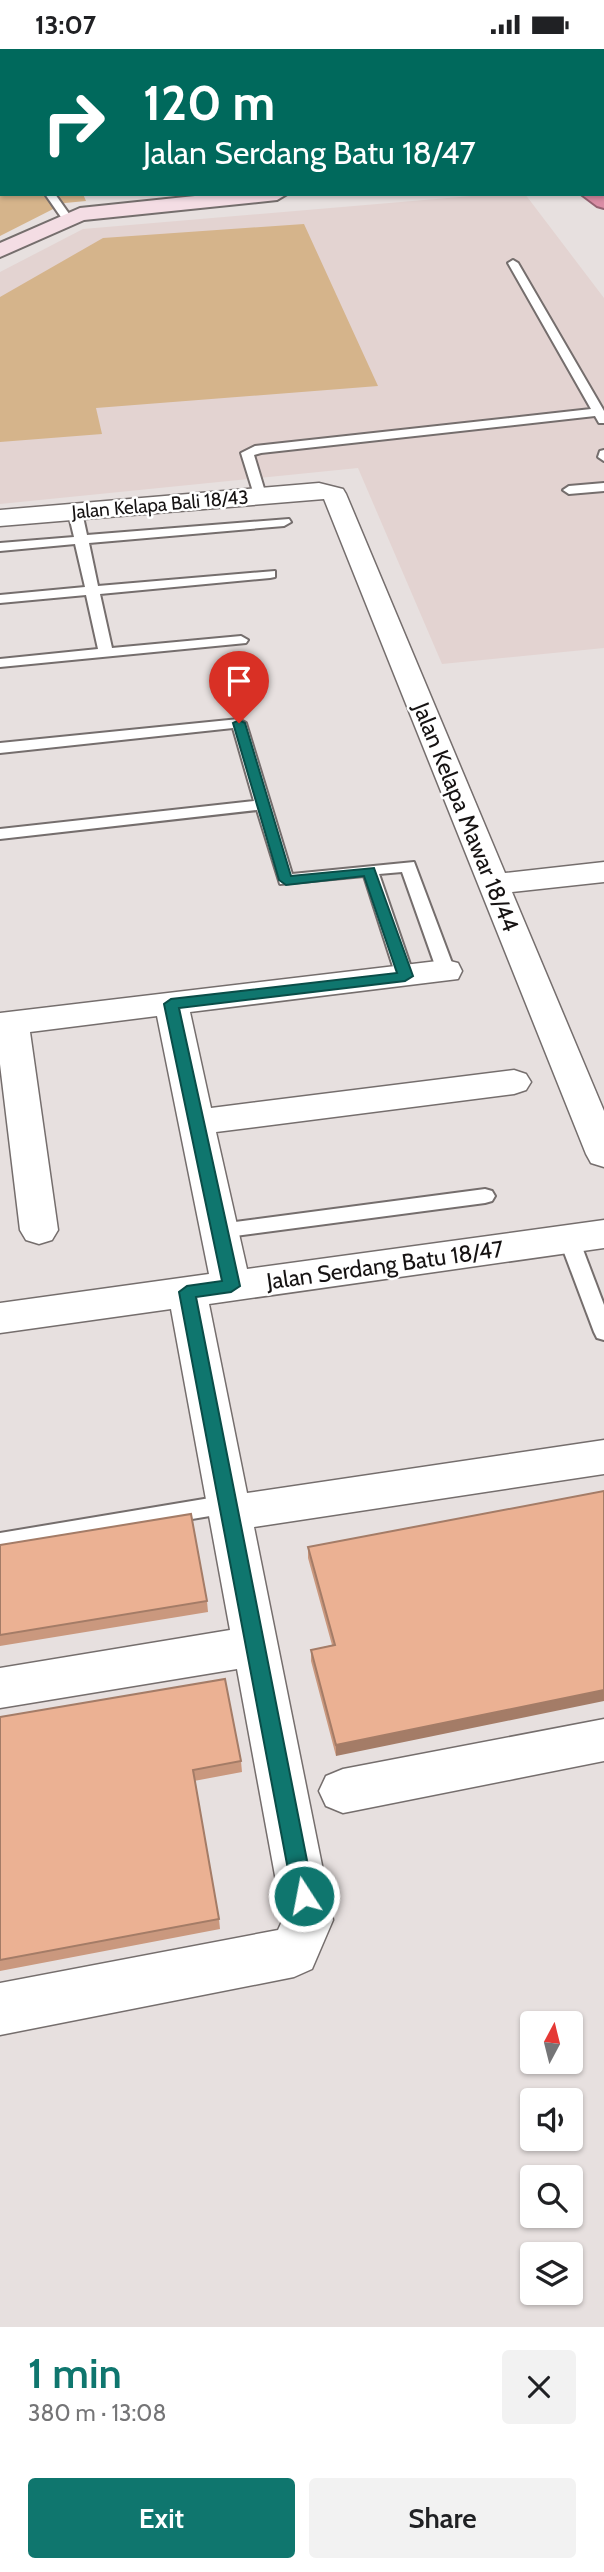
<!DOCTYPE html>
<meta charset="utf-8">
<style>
:root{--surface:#fff;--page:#f2f2f2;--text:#202124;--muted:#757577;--accent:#0f766e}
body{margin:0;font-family:Cabin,sans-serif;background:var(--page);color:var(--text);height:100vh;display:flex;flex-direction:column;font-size:26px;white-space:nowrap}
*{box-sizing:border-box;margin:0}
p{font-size:23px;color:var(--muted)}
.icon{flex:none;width:38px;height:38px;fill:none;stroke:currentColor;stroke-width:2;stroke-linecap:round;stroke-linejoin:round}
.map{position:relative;height:2278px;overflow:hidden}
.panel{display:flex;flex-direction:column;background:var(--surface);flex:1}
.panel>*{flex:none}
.top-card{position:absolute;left:0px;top:0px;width:606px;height:147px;box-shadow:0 2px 5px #0004;background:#00695c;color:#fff;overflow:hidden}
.needle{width:46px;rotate:7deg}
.controls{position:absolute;left:520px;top:1962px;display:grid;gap:14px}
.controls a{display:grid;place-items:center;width:63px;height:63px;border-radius:7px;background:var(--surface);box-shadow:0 2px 5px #0004;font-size:35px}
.pin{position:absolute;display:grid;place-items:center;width:60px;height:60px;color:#fff;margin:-72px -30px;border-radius:50% 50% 50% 0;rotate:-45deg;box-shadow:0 0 7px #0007}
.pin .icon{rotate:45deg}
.me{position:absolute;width:77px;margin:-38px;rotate:349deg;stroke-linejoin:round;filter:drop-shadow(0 0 5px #0008)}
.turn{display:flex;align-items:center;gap:24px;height:147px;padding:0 28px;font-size:32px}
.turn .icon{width:91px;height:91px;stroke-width:2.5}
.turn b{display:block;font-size:49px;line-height:60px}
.round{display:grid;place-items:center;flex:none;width:74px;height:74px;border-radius:7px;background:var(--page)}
.overview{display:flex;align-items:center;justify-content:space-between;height:119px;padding:0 28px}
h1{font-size:42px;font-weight:600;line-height:52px;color:var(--accent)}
.cta{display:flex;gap:14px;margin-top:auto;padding:14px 28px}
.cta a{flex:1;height:80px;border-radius:7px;background:var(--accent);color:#fff;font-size:28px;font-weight:600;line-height:80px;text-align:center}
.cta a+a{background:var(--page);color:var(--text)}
.status{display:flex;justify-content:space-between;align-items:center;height:49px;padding:0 35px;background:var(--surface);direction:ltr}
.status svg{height:19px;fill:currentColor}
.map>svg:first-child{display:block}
</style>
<div class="status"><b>13:07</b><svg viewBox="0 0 49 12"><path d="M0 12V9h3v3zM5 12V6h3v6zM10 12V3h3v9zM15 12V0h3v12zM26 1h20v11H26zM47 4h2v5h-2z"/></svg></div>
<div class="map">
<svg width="604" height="2278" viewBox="0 0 604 2278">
<rect width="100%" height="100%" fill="#e7e0df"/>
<path fill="#e3d3d1" d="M495,145H525L604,249V599L442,615L358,419L0,455V223L83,180Z"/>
<g fill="#d5b48b">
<path d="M0,124L2,145H83L86,152L65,154L0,187Z"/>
<path d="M304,175L378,337L96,359L102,385L0,393V248L103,189Z"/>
</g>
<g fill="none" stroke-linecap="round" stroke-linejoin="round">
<g stroke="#756e6d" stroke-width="4">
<g id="lane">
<path d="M45,145H55L72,169L71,171H63Z"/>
<path d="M513,211L518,214L604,362V374H599L595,367L261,404L254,406L266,446L265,449H255L241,404L255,397L591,360L508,214Z"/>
<path d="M604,401V412L598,408L600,402Z"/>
<path d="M604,434V442L569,445L563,441L569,437Z"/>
<path d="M75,459L82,463L87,486L289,470L291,473L284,477L89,494L98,537L275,522V528L270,529L100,545L112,599L241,587L248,591L246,594L0,618V610L98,600L86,546L0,554V546L85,538L75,495L0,502V494L74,488L68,463Z"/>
<path d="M239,670L246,674L292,825L414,813L455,922L452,926H440L437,922L402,823L379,825L414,927L405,933L396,927L364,827L280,835L257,761L0,790V780L254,752L233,679L0,704V694Z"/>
<path d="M485,1140L492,1142L495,1147L492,1152L485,1154L220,1189L213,1187L210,1182L213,1177L220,1175Z"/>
<path d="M569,1183L576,1185L579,1190L604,1256V1291L597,1289L594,1283L559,1190L562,1185Z"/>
<path d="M228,1446L236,1449L239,1455L236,1461L228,1464L0,1502V1484Z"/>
</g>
</g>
<g stroke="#756e6d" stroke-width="3">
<g id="street">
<path d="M98,0H145L97,2Z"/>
<path d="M391,0H407L408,2H391Z"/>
<path d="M0,2H2L0,13Z"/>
<path d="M0,54H2L0,65Z"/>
<rect x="0" y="111" width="2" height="12"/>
<path d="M319,434L343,440L346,445L505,824L604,813V833L512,843L604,1062V1118L591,1114L586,1105L324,450L0,477V461Z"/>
<path d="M446,911L458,914L462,922L458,930L190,963L211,1059L514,1021L526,1025L531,1033L526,1041L514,1045L216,1083L247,1220L604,1171V1199L209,1255L247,1444L604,1391V1425L254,1478L333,1871L312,1920L294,1928L0,1986V1934L278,1881L283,1870L237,1620L0,1659V1619L230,1581L171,1260L0,1284V1254L209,1225L157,967L30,983L58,1181L52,1191L39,1195L26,1191L20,1181L0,1015V964Z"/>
<path d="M604,1670V1712L343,1764L326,1757L319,1742L326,1727L343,1720Z"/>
</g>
</g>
<g stroke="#756e6d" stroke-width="4">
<g id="secondary">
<rect x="178" y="0" width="18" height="2"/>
<path d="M214,145H287L277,151L84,171L0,208V194L80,159Z"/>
</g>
</g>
<g stroke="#956272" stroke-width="4">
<g id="highway">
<path d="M494,0H512L514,2H495Z"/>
<path d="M527,0H545L547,2H528Z"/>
<path d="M604,144V159L597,157L581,145Z"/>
</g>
</g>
<use href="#lane" fill="#fff" fill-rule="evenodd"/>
<use href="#street" fill="#fff" fill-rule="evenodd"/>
<use href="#secondary" fill="#f4dde4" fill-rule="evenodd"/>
<use href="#highway" fill="#da8da5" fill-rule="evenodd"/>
</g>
<g fill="#ca987e">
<path d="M604,1442L336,1707L311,1612V1601L332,1596L308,1509V1498Z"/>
<path d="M0,1496L207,1552L208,1563L0,1597Z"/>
<path d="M0,1668L241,1712L242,1723L194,1732L219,1870L220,1880L0,1922Z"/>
</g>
<path fill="#a47c67" d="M604,1641V1652L336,1707V1696Z"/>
<g fill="#ebb193" stroke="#a47c67" stroke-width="2">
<path d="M604,1442V1641L336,1696L311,1601L335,1596L308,1498Z"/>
<path d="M191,1465L207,1552L0,1586V1496Z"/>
<path d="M225,1630L241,1712L193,1721L219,1870L0,1911V1668Z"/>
</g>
<path fill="#0f766e" stroke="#0a4d48" stroke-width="2" d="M239,671L245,674L291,827L374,819L413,927L405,932L179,959L240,1237L231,1243L196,1248L314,1847L311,1855L304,1858L296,1855L293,1847L179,1243L187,1237L222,1232L164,955L171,950L397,924L364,827L286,836L279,831L233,674Z"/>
<g text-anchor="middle" stroke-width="5" stroke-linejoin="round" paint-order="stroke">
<g font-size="19" fill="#161313" stroke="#fff">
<text transform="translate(160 455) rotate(-5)" y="7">Jalan Kelapa Bali 18/43</text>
</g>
<g font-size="23" fill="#161313" stroke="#fff">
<text transform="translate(466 768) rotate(68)" y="8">Jalan Kelapa Mawar 18/44</text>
<text transform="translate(385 1216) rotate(-8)" y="8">Jalan Serdang Batu 18/47</text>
</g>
</g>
</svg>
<div class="controls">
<a><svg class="needle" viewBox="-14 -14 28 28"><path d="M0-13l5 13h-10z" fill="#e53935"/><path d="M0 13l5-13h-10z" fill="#757577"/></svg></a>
<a><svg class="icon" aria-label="sound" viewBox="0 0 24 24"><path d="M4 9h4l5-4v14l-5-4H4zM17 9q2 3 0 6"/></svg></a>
<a><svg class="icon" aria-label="search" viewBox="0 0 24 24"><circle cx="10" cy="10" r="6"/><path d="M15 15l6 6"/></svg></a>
<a><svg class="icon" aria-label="layers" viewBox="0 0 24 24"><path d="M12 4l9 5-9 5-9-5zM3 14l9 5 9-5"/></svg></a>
</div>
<div class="pin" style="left:239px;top:674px;background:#d93025"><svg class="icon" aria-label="arrive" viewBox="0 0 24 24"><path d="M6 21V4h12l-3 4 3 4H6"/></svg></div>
<svg class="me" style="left:304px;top:1847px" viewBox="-20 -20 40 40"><circle r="17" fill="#0f766e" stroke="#fff" stroke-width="3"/><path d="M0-11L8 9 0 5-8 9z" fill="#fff"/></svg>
<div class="top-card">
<div class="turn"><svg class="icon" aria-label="right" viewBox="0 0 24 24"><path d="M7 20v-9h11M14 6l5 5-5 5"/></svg><div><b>120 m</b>Jalan Serdang Batu 18/47</div></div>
</div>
</div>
<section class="panel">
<div class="overview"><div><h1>1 min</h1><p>380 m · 13:08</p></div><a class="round"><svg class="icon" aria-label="close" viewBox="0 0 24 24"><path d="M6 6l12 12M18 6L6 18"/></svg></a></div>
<div class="cta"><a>Exit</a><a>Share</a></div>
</section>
